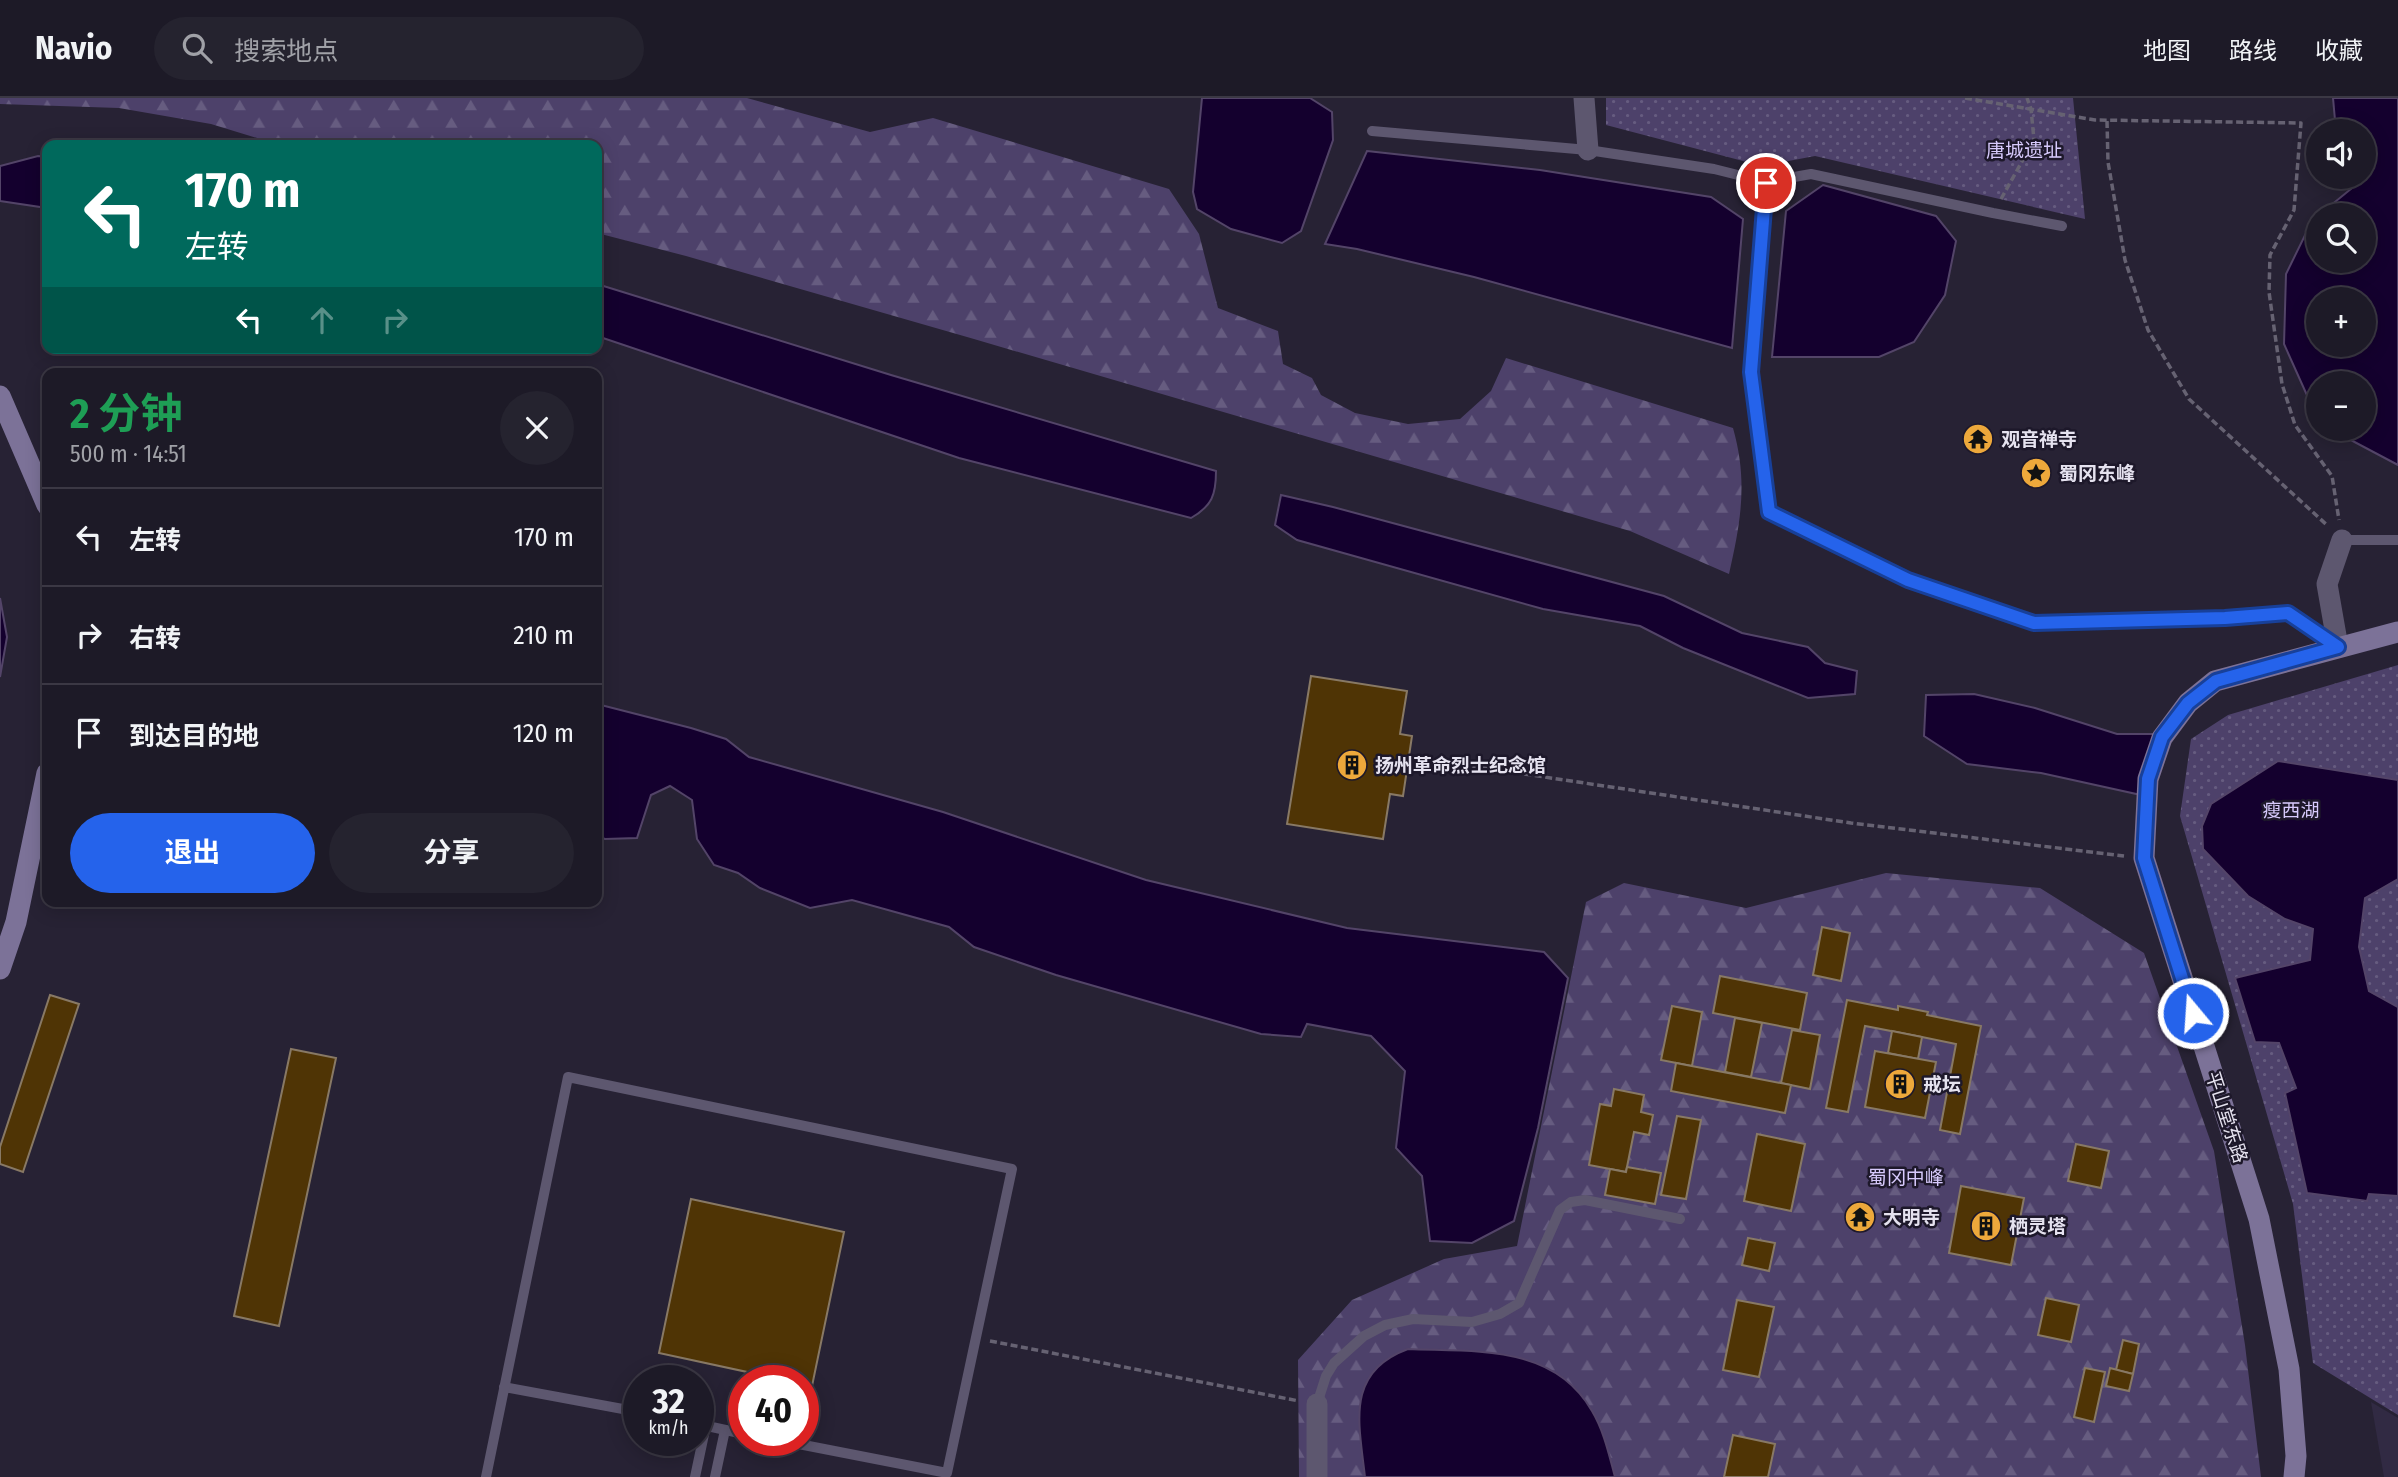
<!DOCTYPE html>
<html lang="zh">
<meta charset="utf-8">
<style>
:root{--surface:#1d1a27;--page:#25232f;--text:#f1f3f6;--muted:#a0a1a7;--line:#3b3844;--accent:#2563eb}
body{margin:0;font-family:"Fira Sans Condensed","Noto Sans SC",sans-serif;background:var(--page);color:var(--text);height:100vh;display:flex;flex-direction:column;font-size:26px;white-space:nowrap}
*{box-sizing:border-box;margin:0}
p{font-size:23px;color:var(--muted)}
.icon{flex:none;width:38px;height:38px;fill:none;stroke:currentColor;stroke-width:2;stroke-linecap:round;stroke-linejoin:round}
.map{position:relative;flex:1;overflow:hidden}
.drawer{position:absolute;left:42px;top:270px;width:560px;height:539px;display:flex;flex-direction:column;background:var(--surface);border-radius:14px;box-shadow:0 4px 18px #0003,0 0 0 2px var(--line)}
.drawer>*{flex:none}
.guide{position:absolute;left:42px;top:42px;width:560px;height:214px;border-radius:14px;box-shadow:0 4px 18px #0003,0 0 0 2px var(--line);background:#00695c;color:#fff;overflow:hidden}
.tools{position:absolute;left:2306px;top:21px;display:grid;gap:14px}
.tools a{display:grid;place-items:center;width:70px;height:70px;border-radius:50%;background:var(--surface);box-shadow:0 4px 18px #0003,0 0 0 2px var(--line);font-size:35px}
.speed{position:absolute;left:623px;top:1267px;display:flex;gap:14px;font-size:35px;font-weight:700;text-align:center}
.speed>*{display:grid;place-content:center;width:91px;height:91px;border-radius:50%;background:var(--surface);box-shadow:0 4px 18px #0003,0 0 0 2px var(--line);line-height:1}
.speed small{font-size:18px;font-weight:400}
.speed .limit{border:10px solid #d22;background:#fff;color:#111}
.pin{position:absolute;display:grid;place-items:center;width:60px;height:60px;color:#fff;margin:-30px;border:4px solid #fff;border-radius:50%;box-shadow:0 2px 7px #0007}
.me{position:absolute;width:77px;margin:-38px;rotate:342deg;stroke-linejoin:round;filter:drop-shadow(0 0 5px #0008)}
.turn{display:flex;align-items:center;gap:24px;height:147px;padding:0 28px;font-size:32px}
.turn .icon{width:91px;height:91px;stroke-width:2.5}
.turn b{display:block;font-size:49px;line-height:60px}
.lanes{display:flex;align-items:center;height:66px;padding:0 28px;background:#0003;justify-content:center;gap:35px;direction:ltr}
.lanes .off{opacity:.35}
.round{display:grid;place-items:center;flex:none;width:74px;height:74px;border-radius:37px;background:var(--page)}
.summary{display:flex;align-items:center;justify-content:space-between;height:119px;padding:0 28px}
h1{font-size:42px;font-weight:700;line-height:52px;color:#1e9e55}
.action{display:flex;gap:14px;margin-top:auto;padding:14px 28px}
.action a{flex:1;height:80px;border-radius:42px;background:var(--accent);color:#fff;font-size:28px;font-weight:700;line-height:80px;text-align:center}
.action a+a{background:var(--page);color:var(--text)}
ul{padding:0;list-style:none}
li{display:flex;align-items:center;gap:21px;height:98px;padding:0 28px;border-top:2px solid var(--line)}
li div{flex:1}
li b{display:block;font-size:26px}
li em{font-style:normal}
header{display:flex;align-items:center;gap:42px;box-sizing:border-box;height:98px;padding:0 35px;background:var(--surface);border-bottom:2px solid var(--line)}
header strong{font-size:33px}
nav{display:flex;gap:38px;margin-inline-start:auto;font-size:24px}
.search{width:490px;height:63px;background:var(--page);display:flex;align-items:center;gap:18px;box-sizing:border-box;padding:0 24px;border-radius:38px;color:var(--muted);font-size:26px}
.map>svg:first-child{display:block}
</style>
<header>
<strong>Navio</strong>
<div class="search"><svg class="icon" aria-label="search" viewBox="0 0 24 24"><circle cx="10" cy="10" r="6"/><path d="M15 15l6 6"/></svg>搜索地点</div>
<nav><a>地图</a><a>路线</a><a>收藏</a></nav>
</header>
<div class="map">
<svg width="2398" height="1379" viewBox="0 0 2398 1379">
<defs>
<pattern id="forest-firs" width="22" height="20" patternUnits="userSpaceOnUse" patternTransform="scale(1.75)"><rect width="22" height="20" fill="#4d416a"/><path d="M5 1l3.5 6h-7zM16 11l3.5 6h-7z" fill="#665c80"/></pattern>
<pattern id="park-dots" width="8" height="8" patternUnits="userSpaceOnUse" patternTransform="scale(1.75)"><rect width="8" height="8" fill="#4d416a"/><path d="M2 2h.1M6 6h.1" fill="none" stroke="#665c80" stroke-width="1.8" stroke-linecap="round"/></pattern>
</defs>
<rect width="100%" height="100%" fill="#272234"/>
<path fill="#312a43" d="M2371,1304L2398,1320V1379H2384Z"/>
<g fill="url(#forest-firs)">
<path d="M0,0H747L870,34L933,20L1169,91L1199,136L1218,210L1278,233L1283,266L1312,280L1321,297L1355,315L1408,326L1460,321L1491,293L1506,260L1733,330C1748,383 1741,423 1729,476L1630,433L974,241L686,158L597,135V47H280L211,26L119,10L0,6Z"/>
<path d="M1886,775L2040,790L2144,855L2214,1053L2245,1247L2261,1379H1299L1298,1262L1352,1202L1444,1161L1517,1148L1586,804L1624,785L1746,810Z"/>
</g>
<g fill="url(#park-dots)">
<path d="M1606,0H2073L2085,121L1815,58L1762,68L1606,27Z"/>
<path d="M2398,567V1317L2313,1265L2293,1106L2180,718L2191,641L2228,617Z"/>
</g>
<g fill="#14002e" stroke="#534468" stroke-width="2" fill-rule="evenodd">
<path d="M1202,0H1310L1332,14L1333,42L1301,133L1282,145L1231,131L1197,111L1193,94Z"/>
<path d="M2333,0H2398V367L2330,331H2364V285H2319V324L2284,246L2286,176L2312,123L2319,118V163H2364V117H2319L2357,86L2354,79H2364V33H2336ZM2319,201H2364V247H2319Z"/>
<path d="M1367,53L1540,72L1711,99L1743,121L1732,250L1474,179L1357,151L1325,146Z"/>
<path d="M38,58L47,59V110L0,103V68Z"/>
<path d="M1823,87L1936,118L1956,143L1945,197L1914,244L1879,259H1772L1786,113Z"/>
<path d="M597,186L891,277L1216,373C1216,397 1212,408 1191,420L959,360L597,238Z"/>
<path d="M1281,397L1333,409L1664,498L1742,535L1808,549L1825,565L1857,573L1855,596L1808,600L1683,550L1640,528L1543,511L1297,442L1275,427Z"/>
<path d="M0,500L7,539L0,579Z"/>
<path d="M1974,596L2035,610L2117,636H2156L2141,697L2041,675L1967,666L1924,638L1926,597Z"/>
<path d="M597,606L691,630L726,641L749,659L943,714L1146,782L1347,830L1544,854L1568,880L1538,1030L1514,1123L1472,1145L1430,1143L1422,1078L1396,1050L1405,973L1371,938L1307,926L1301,939L1261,936L1056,877L974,849L949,829L852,802L810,810L760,790L738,775L714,767L697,741L692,702L670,688L651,697L637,740L605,741L597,738Z"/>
<path d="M2278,663L2398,682V781L2365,800L2359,849L2369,893L2398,909V1098L2369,1096L2367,1103L2307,1095L2285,995L2296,990L2279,945L2255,944L2235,880L2310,862L2313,831L2285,821L2248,798L2203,751L2202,728L2211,706Z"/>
<path d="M1408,1251C1475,1254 1554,1246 1592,1313C1604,1333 1609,1357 1615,1379H1365C1359,1325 1345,1274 1408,1251Z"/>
</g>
<g fill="#4f3405" stroke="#887965" stroke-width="2">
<path d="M1311,578L1407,593L1400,636L1412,638L1403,698L1390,696L1383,741L1287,726Z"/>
<path d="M1822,829L1850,835L1841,883L1813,877Z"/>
<path d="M1720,878L1807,895L1800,932L1713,915Z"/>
<path d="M50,897L79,906L23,1074L0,1066V1049Z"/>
<path d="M1847,902L1898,912V908L1928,914L1927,917L1981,928L1960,1036L1940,1032L1956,946L1922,939L1865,928L1848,1014L1826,1010Z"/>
<path d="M1672,908L1702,914L1692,968L1661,962Z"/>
<path d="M1735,920L1762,925L1751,979L1725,974Z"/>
<path d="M1792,932L1820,937L1810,991L1781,985Z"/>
<path d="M1892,933L1922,939L1918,961L1888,955Z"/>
<path d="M291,951L336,960L279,1228L234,1218Z"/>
<path d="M1875,953L1936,964L1925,1020L1865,1009Z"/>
<path d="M1676,965L1791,987L1785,1015L1671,993Z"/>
<path d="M1614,991L1644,997L1641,1014L1653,1017L1649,1037L1634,1034L1626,1074L1589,1067L1600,1006L1611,1008Z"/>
<path d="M1677,1018L1701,1022L1686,1101L1661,1097Z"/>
<path d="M1757,1036L1805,1046L1791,1113L1744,1103Z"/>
<path d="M2076,1046L2109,1053L2101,1090L2068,1083Z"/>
<path d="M1627,1069L1661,1075L1655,1106L1605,1097L1610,1071L1626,1074Z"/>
<path d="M1961,1088L2024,1100L2011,1167L1949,1155Z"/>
<path d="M691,1101L844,1134L812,1288L803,1286V1283H789L659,1255Z"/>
<path d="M1748,1140L1775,1145L1769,1173L1742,1167Z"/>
<path d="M2046,1200L2079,1207L2071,1244L2038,1237Z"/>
<path d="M1737,1202L1774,1209L1759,1279L1723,1272Z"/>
<path d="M2123,1242L2139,1246L2133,1276L2116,1272Z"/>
<path d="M2085,1270L2105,1274L2094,1324L2074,1319Z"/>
<path d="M2110,1270L2133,1276L2129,1293L2106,1288Z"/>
<path d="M1733,1337L1775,1346L1768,1379H1724Z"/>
</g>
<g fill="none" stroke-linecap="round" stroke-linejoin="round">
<g stroke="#666272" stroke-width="3.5" stroke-dasharray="7 3.5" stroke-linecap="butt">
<path d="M1965,0L2095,22L2301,25L2294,112L2270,157L2269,194L2282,286L2295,327L2332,378L2339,422"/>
<path d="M2107,23L2108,64L2125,162L2148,232L2189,301L2328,428"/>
<path d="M2001,101L2034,42L2031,11L2027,0"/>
<path d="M1431,662L1851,725L2124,758"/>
<path d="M990,1243L1299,1303"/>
</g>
<g stroke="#5d576f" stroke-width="10">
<path d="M1372,33L1588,52L1714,71L1766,84L1811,76L1993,115L2062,128"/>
<path d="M1766,84L1750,274L1769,414L1908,482L2034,525L2225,520L2288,515L2336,548"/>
<path d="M2342,442H2398"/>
<path d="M504,1289L639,1314"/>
<path d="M1317,1306L1326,1278L1334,1265L1364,1238L1385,1227L1413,1221L1472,1224L1500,1216L1519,1205L1560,1112L1571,1104L1585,1102L1680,1121"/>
<path d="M698,1326L744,1336"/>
<path d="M486,1379L568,979L1012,1071L947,1375L778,1342"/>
<path d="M695,1379L706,1327"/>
<path d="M715,1379L725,1332"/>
</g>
<g stroke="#5d576f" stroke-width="21">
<path d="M1584,0L1588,52"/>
<path d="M2338,549L2327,486L2342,442"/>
<path d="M1317,1306V1379"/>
</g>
<g stroke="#7c7298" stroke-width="21">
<path d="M0,298L47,407"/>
<path d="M0,871L16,824L47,675"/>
<path d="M2294,1379L2296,1358L2289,1271L2259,1121L2144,760L2148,681L2162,640L2188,605L2215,583L2398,534"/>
</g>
</g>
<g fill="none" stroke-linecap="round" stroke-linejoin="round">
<g stroke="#184099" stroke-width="18">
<path id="route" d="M1766,85L1751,274L1769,414L1908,482L2034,525L2225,520L2288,515L2338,549L2216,583L2188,605L2162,639L2148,681L2144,760L2193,915"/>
</g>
<use href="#route" stroke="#2563eb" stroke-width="12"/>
</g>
<defs>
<g id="temple-disc" transform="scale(1.575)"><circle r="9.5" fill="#eda83b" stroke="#1d182a"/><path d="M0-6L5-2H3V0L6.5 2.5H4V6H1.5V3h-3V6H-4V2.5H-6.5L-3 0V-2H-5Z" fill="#111"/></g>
<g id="sight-disc" transform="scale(1.575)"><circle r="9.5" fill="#eda83b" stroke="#1d182a"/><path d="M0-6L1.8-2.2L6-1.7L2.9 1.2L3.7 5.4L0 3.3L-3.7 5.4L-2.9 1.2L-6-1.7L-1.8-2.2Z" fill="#111"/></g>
<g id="building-disc" transform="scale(1.575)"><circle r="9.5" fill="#eda83b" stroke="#1d182a"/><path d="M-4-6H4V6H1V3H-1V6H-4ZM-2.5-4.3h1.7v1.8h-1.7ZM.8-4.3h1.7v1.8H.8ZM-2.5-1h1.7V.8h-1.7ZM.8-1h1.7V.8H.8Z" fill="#111"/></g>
</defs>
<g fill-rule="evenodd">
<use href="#temple-disc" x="1978" y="341"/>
<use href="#sight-disc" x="2036" y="375"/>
<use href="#building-disc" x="1352" y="667"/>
<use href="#building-disc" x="1900" y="986"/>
<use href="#temple-disc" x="1860" y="1119"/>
<use href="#building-disc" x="1986" y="1128"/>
</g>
<g text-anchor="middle" stroke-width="5" stroke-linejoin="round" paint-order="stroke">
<g font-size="19" fill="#d7cafc" stroke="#1d182a">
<text x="2024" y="59">唐城遗址</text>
<text x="2291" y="719">瘦西湖</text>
<text x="1906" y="1086">蜀冈中峰</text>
</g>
<g font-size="19" font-weight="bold" fill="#e5e2ef" stroke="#1d182a" text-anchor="start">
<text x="2001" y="348">观音禅寺</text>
<text x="2059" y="382">蜀冈东峰</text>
<text x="1375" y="674">扬州革命烈士纪念馆</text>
<text x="1923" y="993">戒坛</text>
<text x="1883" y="1126">大明寺</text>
<text x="2009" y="1135">栖灵塔</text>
</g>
<g font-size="19" fill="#e5e2ef" stroke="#1d182a">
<text transform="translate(2227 1019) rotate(72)" y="7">平山堂东路</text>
</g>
</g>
</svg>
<div class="tools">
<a><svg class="icon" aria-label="sound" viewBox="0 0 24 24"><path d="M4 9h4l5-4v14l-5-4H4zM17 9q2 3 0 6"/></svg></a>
<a><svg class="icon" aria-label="search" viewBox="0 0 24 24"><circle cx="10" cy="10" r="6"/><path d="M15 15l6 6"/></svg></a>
<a>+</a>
<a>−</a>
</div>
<div class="speed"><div>32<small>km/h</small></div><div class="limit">40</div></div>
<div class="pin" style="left:1766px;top:85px;background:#d93025"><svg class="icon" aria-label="arrive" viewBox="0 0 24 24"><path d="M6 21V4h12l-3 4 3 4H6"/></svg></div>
<svg class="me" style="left:2193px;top:915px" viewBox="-20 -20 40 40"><circle r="17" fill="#2563eb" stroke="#fff" stroke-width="3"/><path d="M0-11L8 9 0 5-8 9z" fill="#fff"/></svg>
<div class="guide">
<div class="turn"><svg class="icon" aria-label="left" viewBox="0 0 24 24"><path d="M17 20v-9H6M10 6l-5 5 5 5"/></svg><div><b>170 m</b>左转</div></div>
<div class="lanes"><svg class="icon" aria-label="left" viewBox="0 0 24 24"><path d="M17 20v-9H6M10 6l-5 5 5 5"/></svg><svg class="icon off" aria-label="ahead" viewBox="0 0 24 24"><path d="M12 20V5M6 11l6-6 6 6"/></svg><svg class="icon off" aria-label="right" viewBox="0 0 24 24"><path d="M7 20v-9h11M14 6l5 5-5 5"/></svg></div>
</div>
<section class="drawer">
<div class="summary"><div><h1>2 分钟</h1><p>500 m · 14:51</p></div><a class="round"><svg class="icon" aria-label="close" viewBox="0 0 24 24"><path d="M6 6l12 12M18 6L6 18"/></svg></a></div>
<ul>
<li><svg class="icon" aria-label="left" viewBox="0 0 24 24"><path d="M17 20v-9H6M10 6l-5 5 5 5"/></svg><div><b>左转</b></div><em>170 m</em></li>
<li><svg class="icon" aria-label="right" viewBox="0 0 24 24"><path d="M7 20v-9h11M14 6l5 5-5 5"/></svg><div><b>右转</b></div><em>210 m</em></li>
<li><svg class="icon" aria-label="arrive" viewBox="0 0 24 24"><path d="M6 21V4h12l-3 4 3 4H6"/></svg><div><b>到达目的地</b></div><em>120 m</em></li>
</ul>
<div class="action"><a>退出</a><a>分享</a></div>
</section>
</div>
